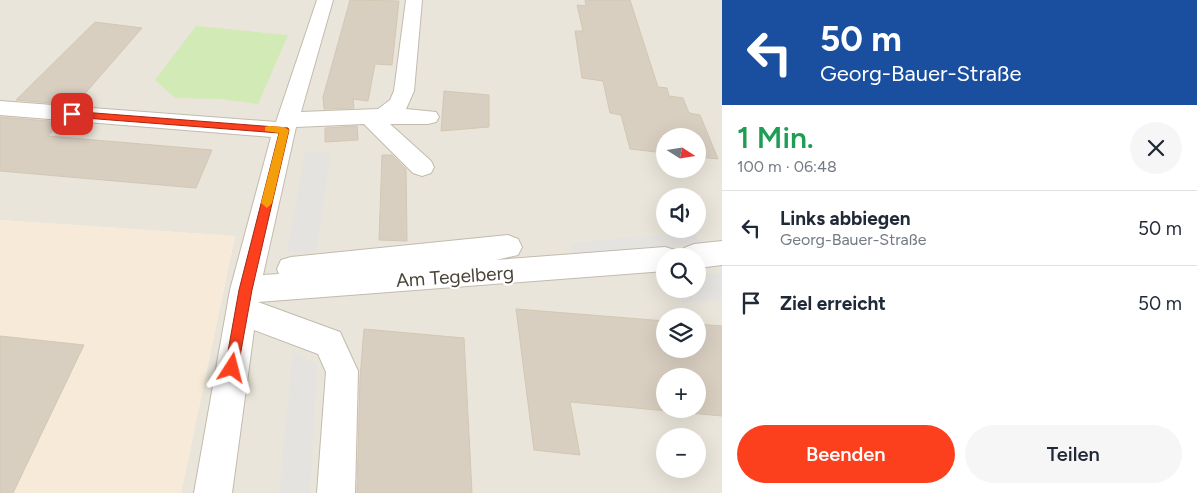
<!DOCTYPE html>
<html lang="de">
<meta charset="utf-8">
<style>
:root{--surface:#fff;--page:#f6f6f7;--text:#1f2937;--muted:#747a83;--line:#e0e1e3;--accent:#fc3f1d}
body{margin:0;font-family:Figtree,sans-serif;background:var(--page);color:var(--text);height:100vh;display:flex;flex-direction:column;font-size:19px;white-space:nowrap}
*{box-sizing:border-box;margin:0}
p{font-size:16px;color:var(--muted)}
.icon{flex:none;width:28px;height:28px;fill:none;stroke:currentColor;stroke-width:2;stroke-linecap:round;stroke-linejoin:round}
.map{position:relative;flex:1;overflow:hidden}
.side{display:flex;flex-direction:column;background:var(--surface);width:475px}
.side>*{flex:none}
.guide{background:#1a4fa0;color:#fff;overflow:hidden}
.needle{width:32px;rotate:102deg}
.buttons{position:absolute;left:656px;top:128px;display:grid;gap:10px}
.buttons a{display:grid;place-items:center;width:50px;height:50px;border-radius:50%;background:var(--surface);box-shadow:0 5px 20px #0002;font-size:25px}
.pin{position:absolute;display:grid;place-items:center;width:42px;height:42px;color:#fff;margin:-21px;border-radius:10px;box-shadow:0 2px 8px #0006}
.me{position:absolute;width:55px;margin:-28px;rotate:9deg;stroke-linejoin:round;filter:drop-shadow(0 0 4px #0008)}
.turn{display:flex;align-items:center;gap:18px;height:105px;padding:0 15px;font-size:22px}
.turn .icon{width:65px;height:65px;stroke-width:2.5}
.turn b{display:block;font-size:35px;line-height:42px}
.round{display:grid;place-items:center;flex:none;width:52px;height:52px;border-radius:26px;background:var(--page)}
.summary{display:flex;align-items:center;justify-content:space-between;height:85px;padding:0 15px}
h1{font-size:30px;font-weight:600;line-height:38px;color:#1e9e55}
.primary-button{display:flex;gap:10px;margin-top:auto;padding:10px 15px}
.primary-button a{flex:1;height:58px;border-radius:30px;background:var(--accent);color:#fff;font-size:20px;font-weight:600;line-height:58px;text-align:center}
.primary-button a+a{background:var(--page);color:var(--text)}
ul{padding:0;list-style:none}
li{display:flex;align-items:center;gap:15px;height:75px;padding:0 15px;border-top:1px solid var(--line)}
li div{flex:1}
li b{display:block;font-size:19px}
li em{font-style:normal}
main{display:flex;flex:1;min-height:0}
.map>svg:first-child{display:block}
</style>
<main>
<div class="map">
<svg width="722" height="493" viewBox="0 0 722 493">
<rect width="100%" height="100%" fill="#f6f3ec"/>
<path fill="#eae5da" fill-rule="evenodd" d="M0,0H722V493H181L235,236L0,220ZM665,136H698V169H665ZM665,196H698V229H665ZM665,256H698V289H665ZM665,316H698V349H665ZM665,376H698V409H665ZM665,436H698V469H665Z"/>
<path fill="#f7ead8" d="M0,220L235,236L181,493H0Z"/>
<path fill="#d2eab5" d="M196,26L288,35L258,104L221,99L175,98L155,80Z"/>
<g fill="#e5e3e0">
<path d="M305,152L331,153L316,253L287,252Z"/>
<path d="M693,232L703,244L574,257L571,243Z"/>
<path d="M722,273V299L683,303L675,289H698V275Z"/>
<path d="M293,351L317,366L310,493H279Z"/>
</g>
<g fill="#d8cfc1" stroke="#d3c7b4" fill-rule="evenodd">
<path d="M350,0L399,1L392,65L375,64L368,101L353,99L354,108L324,109L323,97Z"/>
<path d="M585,0H630L658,87L667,88L669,96L683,98L689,113L700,115L718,159L698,157V136H665V153L630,149L621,115L610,113L603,81L582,78L575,31H583L577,5L586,6Z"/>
<path d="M95,22L142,28L75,105L16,100Z"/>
<path d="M444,91L489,95V127L441,131Z"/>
<path d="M0,117L61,122L48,136L212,150L196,188L0,171Z"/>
<path d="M357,126L358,140L325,142V128Z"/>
<path d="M382,155H392L406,169L407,241L379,240Z"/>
<path d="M516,309L665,321V349H698V324L722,326V416L570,402L580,455L534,450ZM665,376H698V409H665Z"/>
<path d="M364,329L464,338L472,493H357L360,378Z"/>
<path d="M0,336L84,345L13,493H0Z"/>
</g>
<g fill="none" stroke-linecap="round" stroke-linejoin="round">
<g stroke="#c2bbae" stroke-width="2">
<g id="minor">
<path d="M317,0H333L301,112L378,109L390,100L394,91L406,0H422L414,91L406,109L436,112L439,117L436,122L428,124H390L431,161L434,167L431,173L422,176L413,173L364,124L296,127L263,275L279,274L277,269L281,260L291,257L508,235L518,239L522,247L518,255L496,260L665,247L675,250L678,256H665V271L258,302L340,332L358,371L355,493H317L326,372L318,354L254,330L232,493H194L230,290L271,137L0,115V101L276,122Z"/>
<path d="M722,241V265L698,268V256H680L684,248L694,244Z"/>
</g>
</g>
<use href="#minor" fill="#fff" fill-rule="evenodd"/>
</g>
<path fill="#fc3f1d" stroke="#a42913" d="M69,111L288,128L289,130L252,290L237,373L232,375L227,373L225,368L239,290L279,133L72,117L69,116Z"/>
<path fill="#f59e0b" d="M269,126L284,127L289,130L272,203L267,208L261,203L279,133L265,131V127Z"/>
<g text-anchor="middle" stroke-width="4" stroke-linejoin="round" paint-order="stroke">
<g font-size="19" fill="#4b4439" stroke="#fff">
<text transform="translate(455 276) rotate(-4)" y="7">Am Tegelberg</text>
</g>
</g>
</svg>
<div class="buttons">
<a><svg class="needle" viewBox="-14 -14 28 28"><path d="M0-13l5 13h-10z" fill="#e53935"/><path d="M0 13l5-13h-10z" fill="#747a83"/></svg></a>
<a><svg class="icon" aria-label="sound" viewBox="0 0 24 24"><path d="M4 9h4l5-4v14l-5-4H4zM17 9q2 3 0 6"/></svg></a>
<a><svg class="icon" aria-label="search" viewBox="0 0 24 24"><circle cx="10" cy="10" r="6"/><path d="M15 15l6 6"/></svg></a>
<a><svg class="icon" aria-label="layers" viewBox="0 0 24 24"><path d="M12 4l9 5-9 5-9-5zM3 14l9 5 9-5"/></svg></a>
<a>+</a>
<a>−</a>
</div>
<div class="pin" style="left:72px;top:114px;background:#d93025"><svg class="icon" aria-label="arrive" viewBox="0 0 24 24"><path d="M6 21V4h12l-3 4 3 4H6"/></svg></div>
<svg class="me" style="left:232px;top:368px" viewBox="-20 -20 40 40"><path d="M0-17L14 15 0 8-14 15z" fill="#fc3f1d" stroke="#fff" stroke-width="4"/></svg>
</div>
<section class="side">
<div class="guide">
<div class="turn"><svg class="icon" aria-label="left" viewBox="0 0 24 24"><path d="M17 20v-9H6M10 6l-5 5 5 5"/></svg><div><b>50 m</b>Georg-Bauer-Straße</div></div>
</div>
<div class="summary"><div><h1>1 Min.</h1><p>100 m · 06:48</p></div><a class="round"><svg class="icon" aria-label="close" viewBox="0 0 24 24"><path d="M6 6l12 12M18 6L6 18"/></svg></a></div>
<ul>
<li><svg class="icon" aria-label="left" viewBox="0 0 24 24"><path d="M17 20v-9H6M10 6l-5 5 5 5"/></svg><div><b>Links abbiegen</b><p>Georg-Bauer-Straße</p></div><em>50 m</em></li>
<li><svg class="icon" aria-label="arrive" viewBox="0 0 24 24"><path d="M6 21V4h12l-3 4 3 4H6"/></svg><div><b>Ziel erreicht</b></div><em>50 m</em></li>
</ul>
<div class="primary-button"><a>Beenden</a><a>Teilen</a></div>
</section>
</main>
